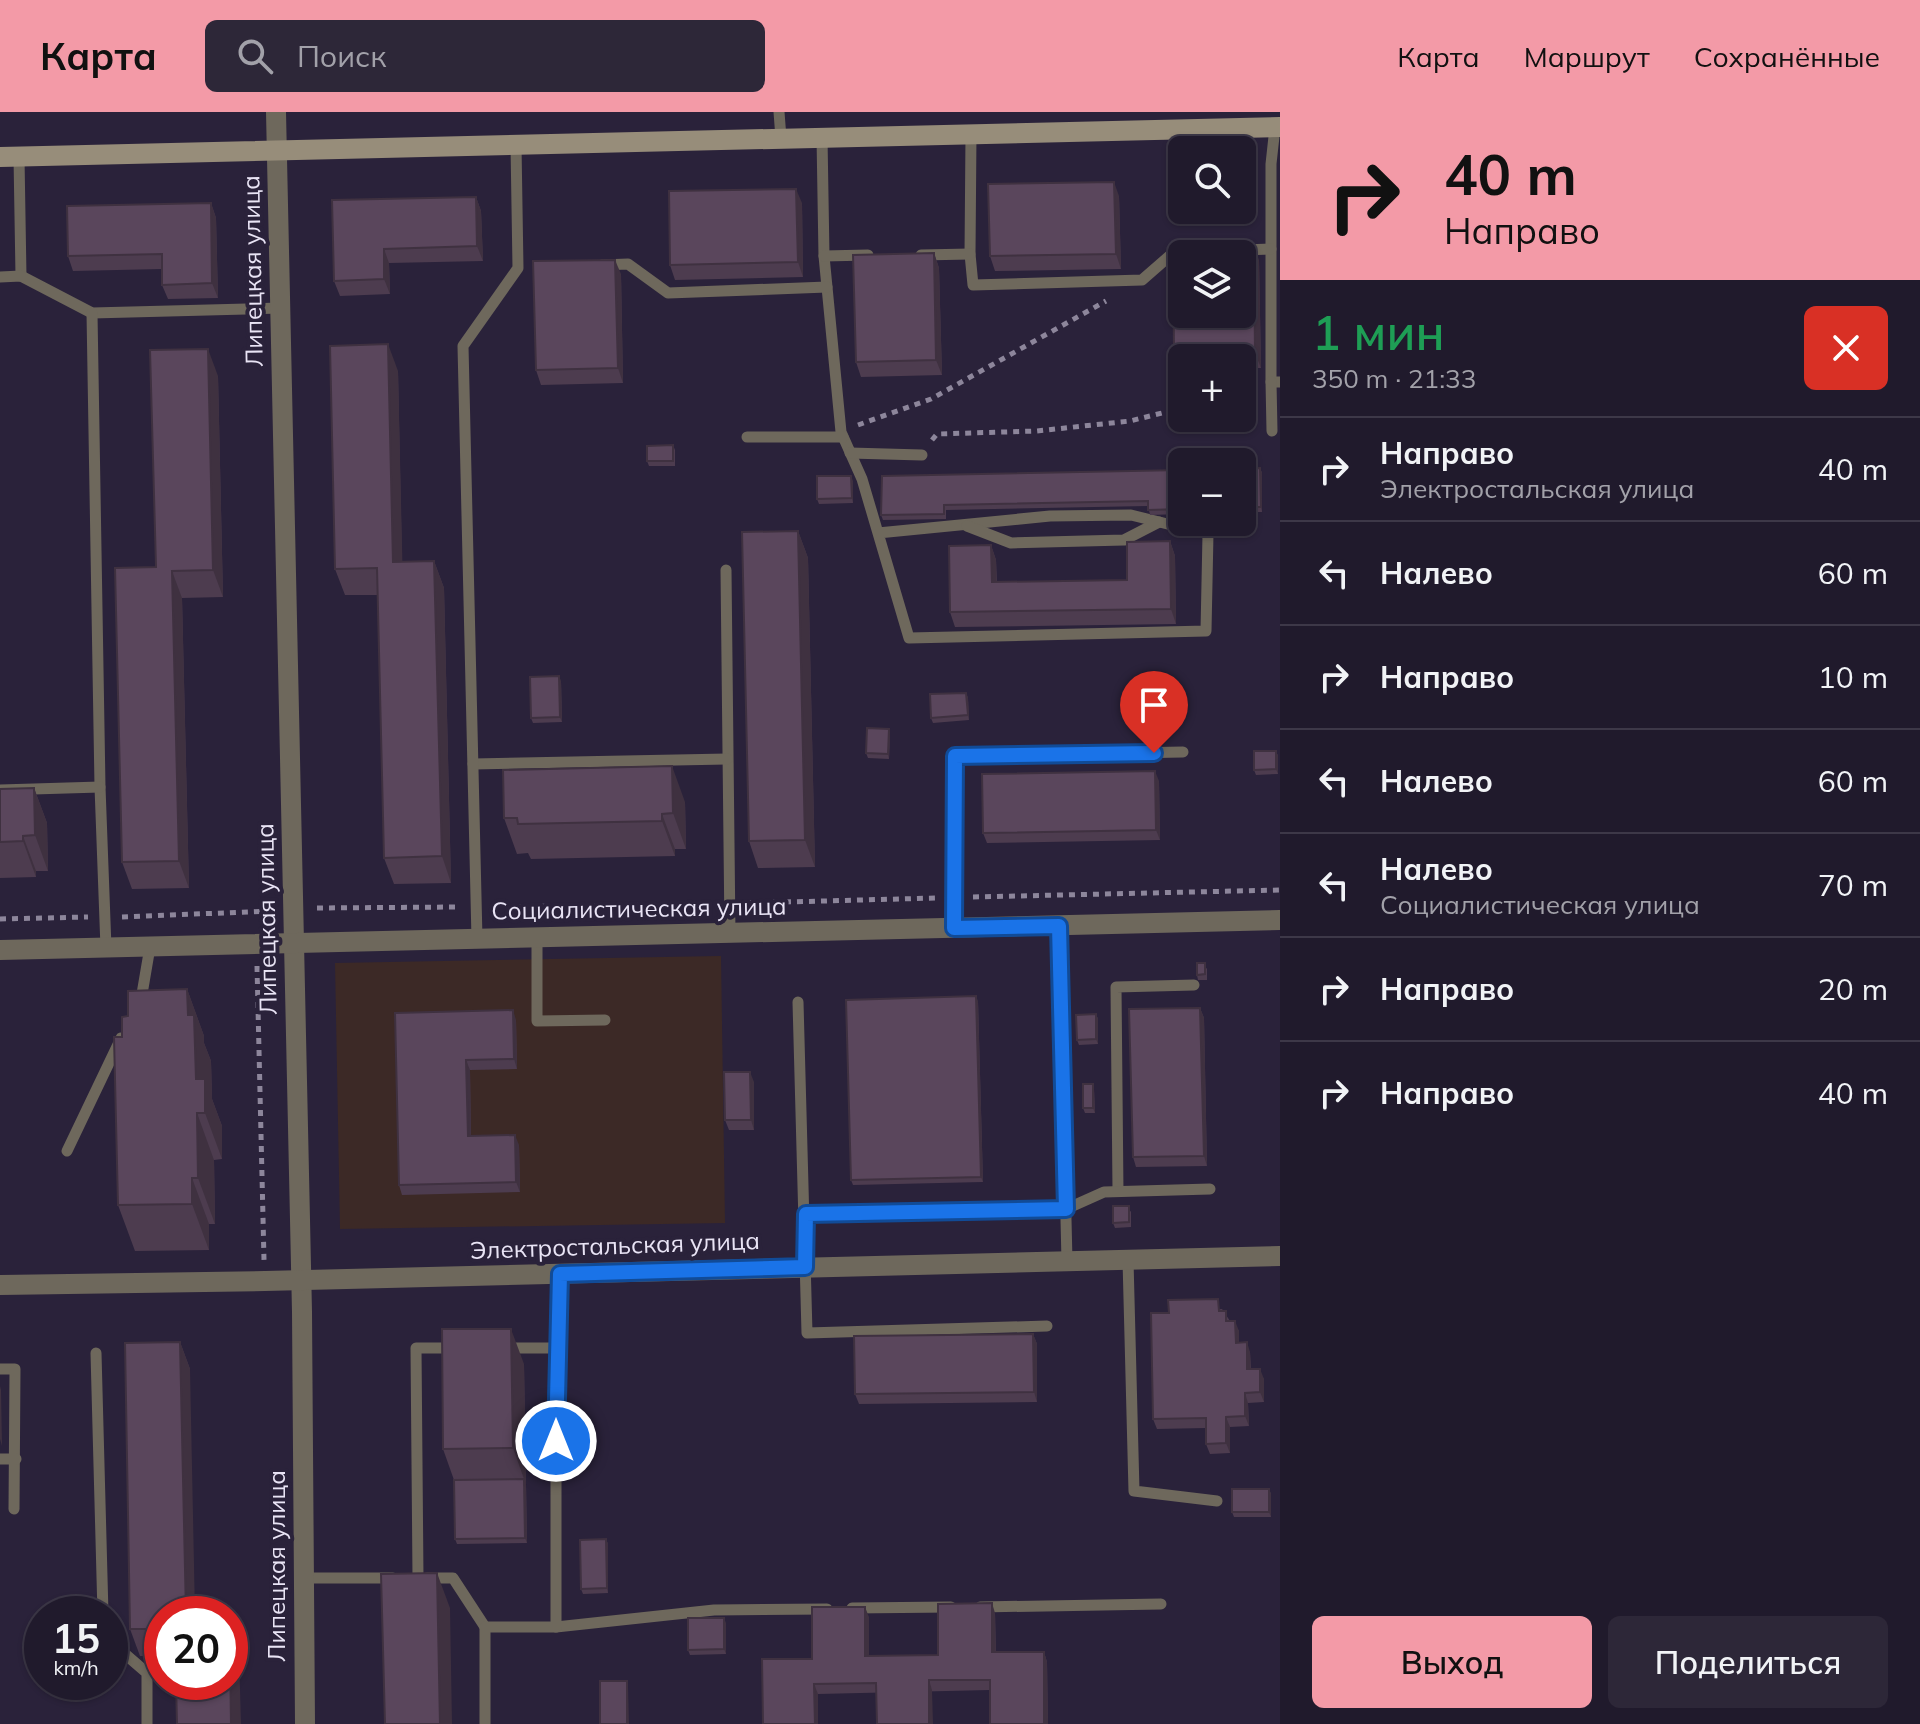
<!DOCTYPE html>
<html lang="ru">
<meta charset="utf-8">
<style>
:root{--surface:#201a2c;--page:#2d2738;--text:#f1f3f6;--muted:#a2a1a9;--line:#3d3848;--accent:#f39aa7}
body{margin:0;font-family:Mulish,sans-serif;background:var(--page);color:var(--text);height:100vh;display:flex;flex-direction:column;font-size:30px;white-space:nowrap}
*{box-sizing:border-box;margin:0}
p{font-size:26px;color:var(--muted)}
.icon{flex:none;width:44px;height:44px;fill:none;stroke:currentColor;stroke-width:2;stroke-linecap:round;stroke-linejoin:round}
.map{position:relative;flex:1;overflow:hidden}
.drawer{display:flex;flex-direction:column;background:var(--surface);width:640px}
.drawer>*{flex:none}
.guide{background:#f39aa7;color:#111;overflow:hidden}
.fabs{position:absolute;left:1168px;top:24px;display:grid;gap:16px}
.fabs a{display:grid;place-items:center;width:88px;height:88px;border-radius:12px;background:var(--surface);box-shadow:0 2px 6px #0004,0 0 0 2px var(--line);font-size:40px}
.speed{position:absolute;left:24px;top:1484px;display:flex;gap:16px;font-size:40px;font-weight:700;text-align:center}
.speed>*{display:grid;place-content:center;width:104px;height:104px;border-radius:50%;background:var(--surface);box-shadow:0 2px 6px #0004,0 0 0 2px var(--line);line-height:1}
.speed small{font-size:20px;font-weight:400}
.speed .limit{border:12px solid #d22;background:#fff;color:#111}
.pin{position:absolute;display:grid;place-items:center;width:68px;height:68px;color:#fff;margin:-82px -34px;border-radius:50% 50% 50% 0;rotate:-45deg;box-shadow:0 0 8px #0007}
.pin .icon{rotate:45deg}
.me{position:absolute;width:88px;margin:-44px;rotate:0deg;stroke-linejoin:round;filter:drop-shadow(0 0 6px #0008)}
.turn{display:flex;align-items:center;gap:28px;height:168px;padding:0 32px;font-size:36px}
.turn .icon{width:104px;height:104px;stroke-width:2.5}
.turn b{display:block;font-size:56px;line-height:68px}
.round{display:grid;place-items:center;flex:none;width:84px;height:84px;border-radius:12px;background:var(--page)}
.overview{display:flex;align-items:center;justify-content:space-between;height:136px;padding:0 32px}
h1{font-size:48px;font-weight:600;line-height:60px;color:#1e9e55}
.primary-button{display:flex;gap:16px;margin-top:auto;padding:16px 32px}
.primary-button a{flex:1;height:92px;border-radius:12px;background:var(--accent);color:#111;font-size:32px;font-weight:600;line-height:92px;text-align:center}
.primary-button a+a{background:var(--page);color:var(--text)}
ul{padding:0;list-style:none}
li{display:flex;align-items:center;gap:24px;height:104px;padding:0 32px;border-top:2px solid var(--line)}
li div{flex:1}
li b{display:block;font-size:30px}
li em{font-style:normal}
header{display:flex;align-items:center;gap:48px;box-sizing:border-box;height:112px;padding:0 40px;background:var(--accent);color:#111}
header strong{font-size:38px}
nav{display:flex;gap:44px;margin-inline-start:auto;font-size:28px}
.search{width:560px;height:72px;background:var(--page);display:flex;align-items:center;gap:20px;box-sizing:border-box;padding:0 28px;border-radius:12px;color:var(--muted);font-size:30px}
main{display:flex;flex:1;min-height:0}
.map>svg:first-child{display:block}
</style>
<header>
<strong>Карта</strong>
<div class="search"><svg class="icon" aria-label="search" viewBox="0 0 24 24"><circle cx="10" cy="10" r="6"/><path d="M15 15l6 6"/></svg>Поиск</div>
<nav><a>Карта</a><a>Маршрут</a><a>Сохранённые</a></nav>
</header>
<main>
<div class="map">
<svg width="1280" height="1612" viewBox="0 0 1280 1612">
<rect width="100%" height="100%" fill="#2a223a"/>
<path fill="#3c2926" d="M721,844L725,1111L340,1117L335,851Z"/>
<g fill="none" stroke-linecap="round" stroke-linejoin="round">
<g stroke="#8d869b" stroke-width="5" stroke-dasharray="6 6" stroke-linecap="butt">
<path d="M858,313L931,287L1106,189"/>
<path d="M932,328L937,322L1037,319L1130,309L1182,296"/>
<path d="M973,785L1280,778"/>
<path d="M749,791L935,786"/>
<path d="M493,795L711,792"/>
<path d="M317,796L459,795"/>
<path d="M122,805L271,799"/>
<path d="M0,807L88,805"/>
<path d="M257,854L264,1148"/>
</g>
<g stroke="#6e685c" stroke-width="11">
<path d="M779,0L781,26"/>
<path d="M1275,15L1271,52V270H1280"/>
<path d="M971,22L970,142L973,173L1142,168L1174,140H1186"/>
<path d="M822,25L824,144L841,320L862,367L909,526L1206,519L1208,422L1131,403L1050,404L878,421"/>
<path d="M19,45L21,164"/>
<path d="M1243,138L1271,137"/>
<path d="M921,143L970,142"/>
<path d="M824,144L868,143"/>
<path d="M602,153L628,152L668,181L827,175"/>
<path d="M0,165L21,164L92,201L280,196"/>
<path d="M92,201L100,675L106,836"/>
<path d="M1271,270L1272,319"/>
<path d="M747,325H843"/>
<path d="M850,341L922,343"/>
<path d="M967,414L1011,431L1124,428L1159,410"/>
<path d="M726,458L730,822"/>
<path d="M473,652L727,647"/>
<path d="M0,678L100,675"/>
<path d="M1059,814L1067,1149"/>
<path d="M954,816L955,644L1183,640"/>
<path d="M537,825V909L605,908"/>
<path d="M477,827L463,234L518,156L516,33"/>
<path d="M798,890L807,1221L1047,1214"/>
<path d="M137,892L142,882L150,835"/>
<path d="M67,1039L121,926"/>
<path d="M1118,1079L1116,875L1194,873"/>
<path d="M806,1102L1066,1097L1104,1080L1210,1077"/>
<path d="M1128,1148L1134,1379L1217,1389"/>
<path d="M507,1236H556"/>
<path d="M96,1241L103,1502"/>
<path d="M0,1257H15L14,1397"/>
<path d="M0,1347H16"/>
<path d="M302,1466H393"/>
<path d="M418,1466L416,1236H457"/>
<path d="M427,1466H453L485,1515"/>
<path d="M980,1495L1161,1492"/>
<path d="M852,1496L951,1495"/>
<path d="M556,1515L714,1498L827,1497"/>
<path d="M110,1529L147,1561V1612"/>
<path d="M485,1612V1515H556V1236L560,1162"/>
</g>
<g stroke="#6e685c" stroke-width="20">
<path d="M276,0L302,1200L305,1612"/>
<path d="M0,838L1280,808"/>
<path d="M0,1173L265,1169L1280,1144"/>
</g>
<path stroke="#978d7a" stroke-width="20" d="M0,45L1280,15"/>
</g>
<g fill="#4d3c4f">
<path d="M1119,84L1121,157L995,159L990,144Z"/>
<path d="M476,85L481,99L483,149L389,151L390,182L340,184L334,169L332,88Z"/>
<path d="M211,91L216,106L218,186L168,187L162,173V157L73,159L68,144Z"/>
<path d="M802,91L803,165L675,168L670,153Z"/>
<path d="M934,141L939,156L942,263L861,265L856,250Z"/>
<path d="M1259,148L1261,256H1242V246H1182V257H1180L1174,242Z"/>
<path d="M621,162L623,271L541,273L536,258Z"/>
<path d="M398,259L402,450L434,449L444,476L451,771L394,772L384,746L378,483H345L335,457Z"/>
<path d="M218,264L223,485L182,486L189,776L132,777L122,750L156,455Z"/>
<path d="M673,333L675,338V354H649L647,349Z"/>
<path d="M1260,356L1262,361V400H1242V357Z"/>
<path d="M1182,358V402L1150,403L1148,394L946,398V407L883,408L881,403Z"/>
<path d="M853,369V391L819,392L817,387Z"/>
<path d="M798,419L808,446L815,755L758,756L749,729Z"/>
<path d="M1170,429L1175,444L1176,512L955,515L950,500L991,433L996,448L997,470L1127,468Z"/>
<path d="M561,569L562,610L533,611L531,606Z"/>
<path d="M966,581L968,586L969,608L933,611L931,606Z"/>
<path d="M889,617L890,622L889,647L868,646L866,641Z"/>
<path d="M1276,639L1278,644V662L1256,663L1254,658Z"/>
<path d="M1159,669L1160,728L987,731L983,721Z"/>
<path d="M34,676L47,711L48,759H36V765L0,766V677Z"/>
<path d="M685,690L686,737H675V744L531,747L528,741L517,742L504,706Z"/>
<path d="M1207,856V868H1198L1197,863Z"/>
<path d="M187,877L204,924V931L211,949L212,987L222,1014V1047L214,1048L215,1112H209V1138L135,1139L118,1093L122,925L128,904Z"/>
<path d="M978,889L983,1070L853,1073L851,1068Z"/>
<path d="M1200,896L1204,906L1207,1054L1136,1055L1133,1045Z"/>
<path d="M395,901L516,908L517,957L470,958L471,1024L519,1033L520,1080L402,1083L399,1073Z"/>
<path d="M1096,902L1098,907V932L1079,933L1077,928Z"/>
<path d="M754,970V1018H729L725,1008Z"/>
<path d="M1094,977L1095,1001H1085L1083,996Z"/>
<path d="M1131,1099V1115L1115,1116L1113,1111Z"/>
<path d="M1222,1197L1230,1209L1239,1219V1231L1250,1240L1251,1257L1264,1267V1290L1248,1291L1249,1314L1230,1315V1341L1210,1342L1206,1332V1316L1157,1317L1153,1307L1169,1201Z"/>
<path d="M1033,1222L1037,1232V1290L859,1292L855,1282Z"/>
<path d="M180,1230L190,1257L162,1502V1544H140L130,1517Z"/>
<path d="M524,1252L527,1431L457,1432L455,1427L454,1368L443,1337Z"/>
<path d="M1269,1377L1271,1382V1405H1234L1232,1400Z"/>
<path d="M606,1427L608,1432V1481L583,1482L581,1477Z"/>
<path d="M995,1501L996,1540H1044L1047,1550L1048,1612H990V1578L818,1582V1612H763L812,1547L869,1505V1544L938,1543Z"/>
<path d="M726,1511V1542L690,1543L688,1538Z"/>
</g>
<g fill="#3f3140">
<path d="M1114,70L1119,84L1121,157L1116,142Z"/>
<path d="M796,77L802,91L803,165L798,150Z"/>
<path d="M476,85L481,99L483,149L477,134Z"/>
<path d="M211,91L216,106L218,186L212,171Z"/>
<path d="M1254,133L1259,148L1261,256L1255,241Z"/>
<path d="M384,137L389,151L390,182L384,167Z"/>
<path d="M934,141L939,156L942,263L936,248Z"/>
<path d="M615,148L621,162L623,271L618,256Z"/>
<path d="M388,232L398,259L403,477L393,450Z"/>
<path d="M208,237L218,264L223,485L213,458Z"/>
<path d="M1260,356L1262,361V400L1261,395Z"/>
<path d="M851,364L853,369V391L852,386Z"/>
<path d="M798,419L808,446L815,755L805,728Z"/>
<path d="M1170,429L1175,444L1176,512L1171,497Z"/>
<path d="M991,433L996,448L997,485L992,470Z"/>
<path d="M434,449L444,476L451,771L442,744Z"/>
<path d="M172,459L182,486L189,776L179,749Z"/>
<path d="M559,564L561,569L562,610L560,605Z"/>
<path d="M966,581L968,586L969,608L968,603Z"/>
<path d="M889,617L890,622L889,647L888,642Z"/>
<path d="M1276,639L1278,644V662L1276,657Z"/>
<path d="M672,654L685,690L686,737L673,701Z"/>
<path d="M1155,659L1159,669L1160,728L1156,718Z"/>
<path d="M34,676L47,711L48,759L35,723Z"/>
<path d="M662,702L675,737V744L662,709Z"/>
<path d="M23,724L36,759V765L23,729Z"/>
<path d="M187,877L204,924V931L211,949L212,987L222,1014V1047L205,1001L196,967L188,903Z"/>
<path d="M976,884L978,889L983,1070L981,1065Z"/>
<path d="M1200,896L1204,906L1207,1054L1204,1044Z"/>
<path d="M513,898L516,908L517,957L514,947Z"/>
<path d="M1096,902L1098,907V932L1096,927Z"/>
<path d="M466,948L470,958L471,1034L468,1024Z"/>
<path d="M750,960L754,970V1018L751,1008Z"/>
<path d="M1093,972L1094,977L1095,1001L1093,996Z"/>
<path d="M197,1001L214,1048L215,1112L198,1066Z"/>
<path d="M515,1023L519,1033L520,1080L516,1070Z"/>
<path d="M192,1066L209,1112V1138L192,1092Z"/>
<path d="M1235,1209L1239,1219V1241L1236,1231Z"/>
<path d="M511,1217L524,1252L527,1431L525,1426L524,1367L513,1336Z"/>
<path d="M1033,1222L1037,1232V1290L1034,1280Z"/>
<path d="M180,1230L190,1257L195,1502H186Z"/>
<path d="M1247,1230L1250,1240L1251,1267L1247,1257Z"/>
<path d="M1260,1257L1264,1267V1290L1260,1280Z"/>
<path d="M0,1274L1,1278L2,1334L0,1327Z"/>
<path d="M1245,1281L1248,1291L1249,1314L1245,1304Z"/>
<path d="M1226,1305L1230,1315V1341L1226,1331Z"/>
<path d="M1269,1377L1271,1382V1405L1269,1400Z"/>
<path d="M606,1427L608,1432V1481L607,1476Z"/>
<path d="M437,1461L450,1496L452,1612H440Z"/>
<path d="M992,1491L995,1501L996,1550L992,1540Z"/>
<path d="M865,1495L869,1505V1554L865,1544Z"/>
<path d="M724,1506L726,1511V1542L724,1537Z"/>
<path d="M230,1517L239,1543L241,1612H231Z"/>
<path d="M1044,1540L1047,1550L1048,1612H1044Z"/>
<path d="M929,1568L932,1578L933,1612H929Z"/>
<path d="M627,1569L628,1574L629,1612H627Z"/>
<path d="M814,1572L818,1582V1612H815Z"/>
</g>
<g fill="#5a465c" stroke="#3f3140" stroke-width="2" fill-rule="evenodd">
<path d="M1114,70L1116,142L990,144L988,72Z"/>
<path d="M796,77L798,150L670,153L669,79Z"/>
<path d="M476,85L477,134L384,137V167L334,169L332,88Z"/>
<path d="M211,91L212,171L162,173V142L68,144L67,94Z"/>
<path d="M1254,133L1255,241L1174,242L1173,134ZM1182,142H1242V202H1182Z"/>
<path d="M934,141L936,248L856,250L853,143Z"/>
<path d="M615,148L618,256L536,258L533,149Z"/>
<path d="M388,232L393,450L434,449L442,744L384,746L377,456L335,457L330,234Z"/>
<path d="M208,237L213,458L172,459L179,749L122,750L115,456L156,455L150,238Z"/>
<path d="M673,333V349H647V334Z"/>
<path d="M1260,356L1261,395H1242V357Z"/>
<path d="M1182,358V397L1148,398V389L944,393V402L881,403L882,364Z"/>
<path d="M817,364H851L852,386L817,387Z"/>
<path d="M798,419L805,728L749,729L742,420Z"/>
<path d="M1170,429L1171,497L950,500L949,434L991,433L992,470L1127,468V430Z"/>
<path d="M559,564L560,605L531,606L530,565Z"/>
<path d="M966,581L968,603L931,606L930,582Z"/>
<path d="M867,616L889,617L888,642L866,641Z"/>
<path d="M1254,639H1276V657L1254,658Z"/>
<path d="M672,654L673,701L662,702V709L518,712L517,706H504L503,658Z"/>
<path d="M1155,659L1156,718L983,721L982,662Z"/>
<path d="M34,676L35,723L23,724V729L0,730V677Z"/>
<path d="M1197,851H1205V862L1197,863Z"/>
<path d="M187,877L188,903H194L196,967H205V1001H197L198,1066H192V1092L118,1093L114,925H122V905L128,904V879Z"/>
<path d="M976,884L981,1065L851,1068L846,888Z"/>
<path d="M1200,896L1204,1044L1133,1045L1129,897Z"/>
<path d="M513,898L514,947L466,948L468,1024L515,1023L516,1070L399,1073L395,901Z"/>
<path d="M1096,902V927L1077,928L1076,903Z"/>
<path d="M724,960H750L751,1008H725Z"/>
<rect x="1083" y="972" width="10" height="24"/>
<path d="M1113,1094H1129V1110L1113,1111Z"/>
<path d="M1218,1187L1219,1199H1226V1209H1235L1236,1231L1247,1230V1257H1260V1280L1245,1281V1304L1226,1305V1331L1206,1332V1306L1153,1307L1151,1201H1169L1168,1188Z"/>
<path d="M442,1217H511L513,1336L443,1337Z"/>
<path d="M1033,1222L1034,1280L855,1282L854,1224Z"/>
<path d="M180,1230L186,1502H162V1517H130L125,1231Z"/>
<path d="M524,1367L525,1426L455,1427L454,1368Z"/>
<rect x="1232" y="1377" width="37" height="23"/>
<path d="M606,1427L607,1476L581,1477L580,1428Z"/>
<path d="M437,1461L440,1612H385L381,1462Z"/>
<path d="M992,1491V1540H1044V1612H990V1568H929V1612H877L876,1571L814,1572L815,1612H763L762,1547H812V1495H865V1544L938,1543V1492Z"/>
<path d="M688,1506H724V1537L688,1538Z"/>
<path d="M230,1538L231,1612H177L176,1570H230Z"/>
<rect x="600" y="1569" width="27" height="43"/>
</g>
<g fill="none" stroke-linecap="round" stroke-linejoin="round">
<g stroke="#114b97" stroke-width="20">
<path id="route" d="M556,1329L560,1162L805,1155L806,1102L1066,1097L1059,814L954,816L955,644L1154,641"/>
</g>
<use href="#route" stroke="#1a73e8" stroke-width="14"/>
</g>
<g text-anchor="middle" stroke-width="8" stroke-linejoin="round" paint-order="stroke">
<g font-size="24" fill="#e9e4f5" stroke="#2a223a">
<text transform="translate(253 159) rotate(-91)" y="8">Липецкая улица</text>
<text transform="translate(639 797) rotate(-1)" y="8">Социалистическая улица</text>
<text transform="translate(267 807) rotate(-91)" y="8">Липецкая улица</text>
<text transform="translate(615 1134) rotate(-2)" y="8">Электростальская улица</text>
<text transform="translate(277 1454) rotate(-90)" y="8">Липецкая улица</text>
</g>
</g>
</svg>
<div class="fabs">
<a><svg class="icon" aria-label="search" viewBox="0 0 24 24"><circle cx="10" cy="10" r="6"/><path d="M15 15l6 6"/></svg></a>
<a><svg class="icon" aria-label="layers" viewBox="0 0 24 24"><path d="M12 4l9 5-9 5-9-5zM3 14l9 5 9-5"/></svg></a>
<a>+</a>
<a>−</a>
</div>
<div class="speed"><div>15<small>km/h</small></div><div class="limit">20</div></div>
<div class="pin" style="left:1154px;top:641px;background:#d93025"><svg class="icon" aria-label="arrive" viewBox="0 0 24 24"><path d="M6 21V4h12l-3 4 3 4H6"/></svg></div>
<svg class="me" style="left:556px;top:1329px" viewBox="-20 -20 40 40"><circle r="17" fill="#1a73e8" stroke="#fff" stroke-width="3"/><path d="M0-11L8 9 0 5-8 9z" fill="#fff"/></svg>
</div>
<section class="drawer">
<div class="guide">
<div class="turn"><svg class="icon" aria-label="right" viewBox="0 0 24 24"><path d="M7 20v-9h11M14 6l5 5-5 5"/></svg><div><b>40 m</b>Направо</div></div>
</div>
<div class="overview"><div><h1>1 мин</h1><p>350 m · 21:33</p></div><a class="round" style="background:#d93025;color:#fff"><svg class="icon" aria-label="close" viewBox="0 0 24 24"><path d="M6 6l12 12M18 6L6 18"/></svg></a></div>
<ul>
<li><svg class="icon" aria-label="right" viewBox="0 0 24 24"><path d="M7 20v-9h11M14 6l5 5-5 5"/></svg><div><b>Направо</b><p>Электростальская улица</p></div><em>40 m</em></li>
<li><svg class="icon" aria-label="left" viewBox="0 0 24 24"><path d="M17 20v-9H6M10 6l-5 5 5 5"/></svg><div><b>Налево</b></div><em>60 m</em></li>
<li><svg class="icon" aria-label="right" viewBox="0 0 24 24"><path d="M7 20v-9h11M14 6l5 5-5 5"/></svg><div><b>Направо</b></div><em>10 m</em></li>
<li><svg class="icon" aria-label="left" viewBox="0 0 24 24"><path d="M17 20v-9H6M10 6l-5 5 5 5"/></svg><div><b>Налево</b></div><em>60 m</em></li>
<li><svg class="icon" aria-label="left" viewBox="0 0 24 24"><path d="M17 20v-9H6M10 6l-5 5 5 5"/></svg><div><b>Налево</b><p>Социалистическая улица</p></div><em>70 m</em></li>
<li><svg class="icon" aria-label="right" viewBox="0 0 24 24"><path d="M7 20v-9h11M14 6l5 5-5 5"/></svg><div><b>Направо</b></div><em>20 m</em></li>
<li><svg class="icon" aria-label="right" viewBox="0 0 24 24"><path d="M7 20v-9h11M14 6l5 5-5 5"/></svg><div><b>Направо</b></div><em>40 m</em></li>
</ul>
<div class="primary-button"><a>Выход</a><a>Поделиться</a></div>
</section>
</main>
